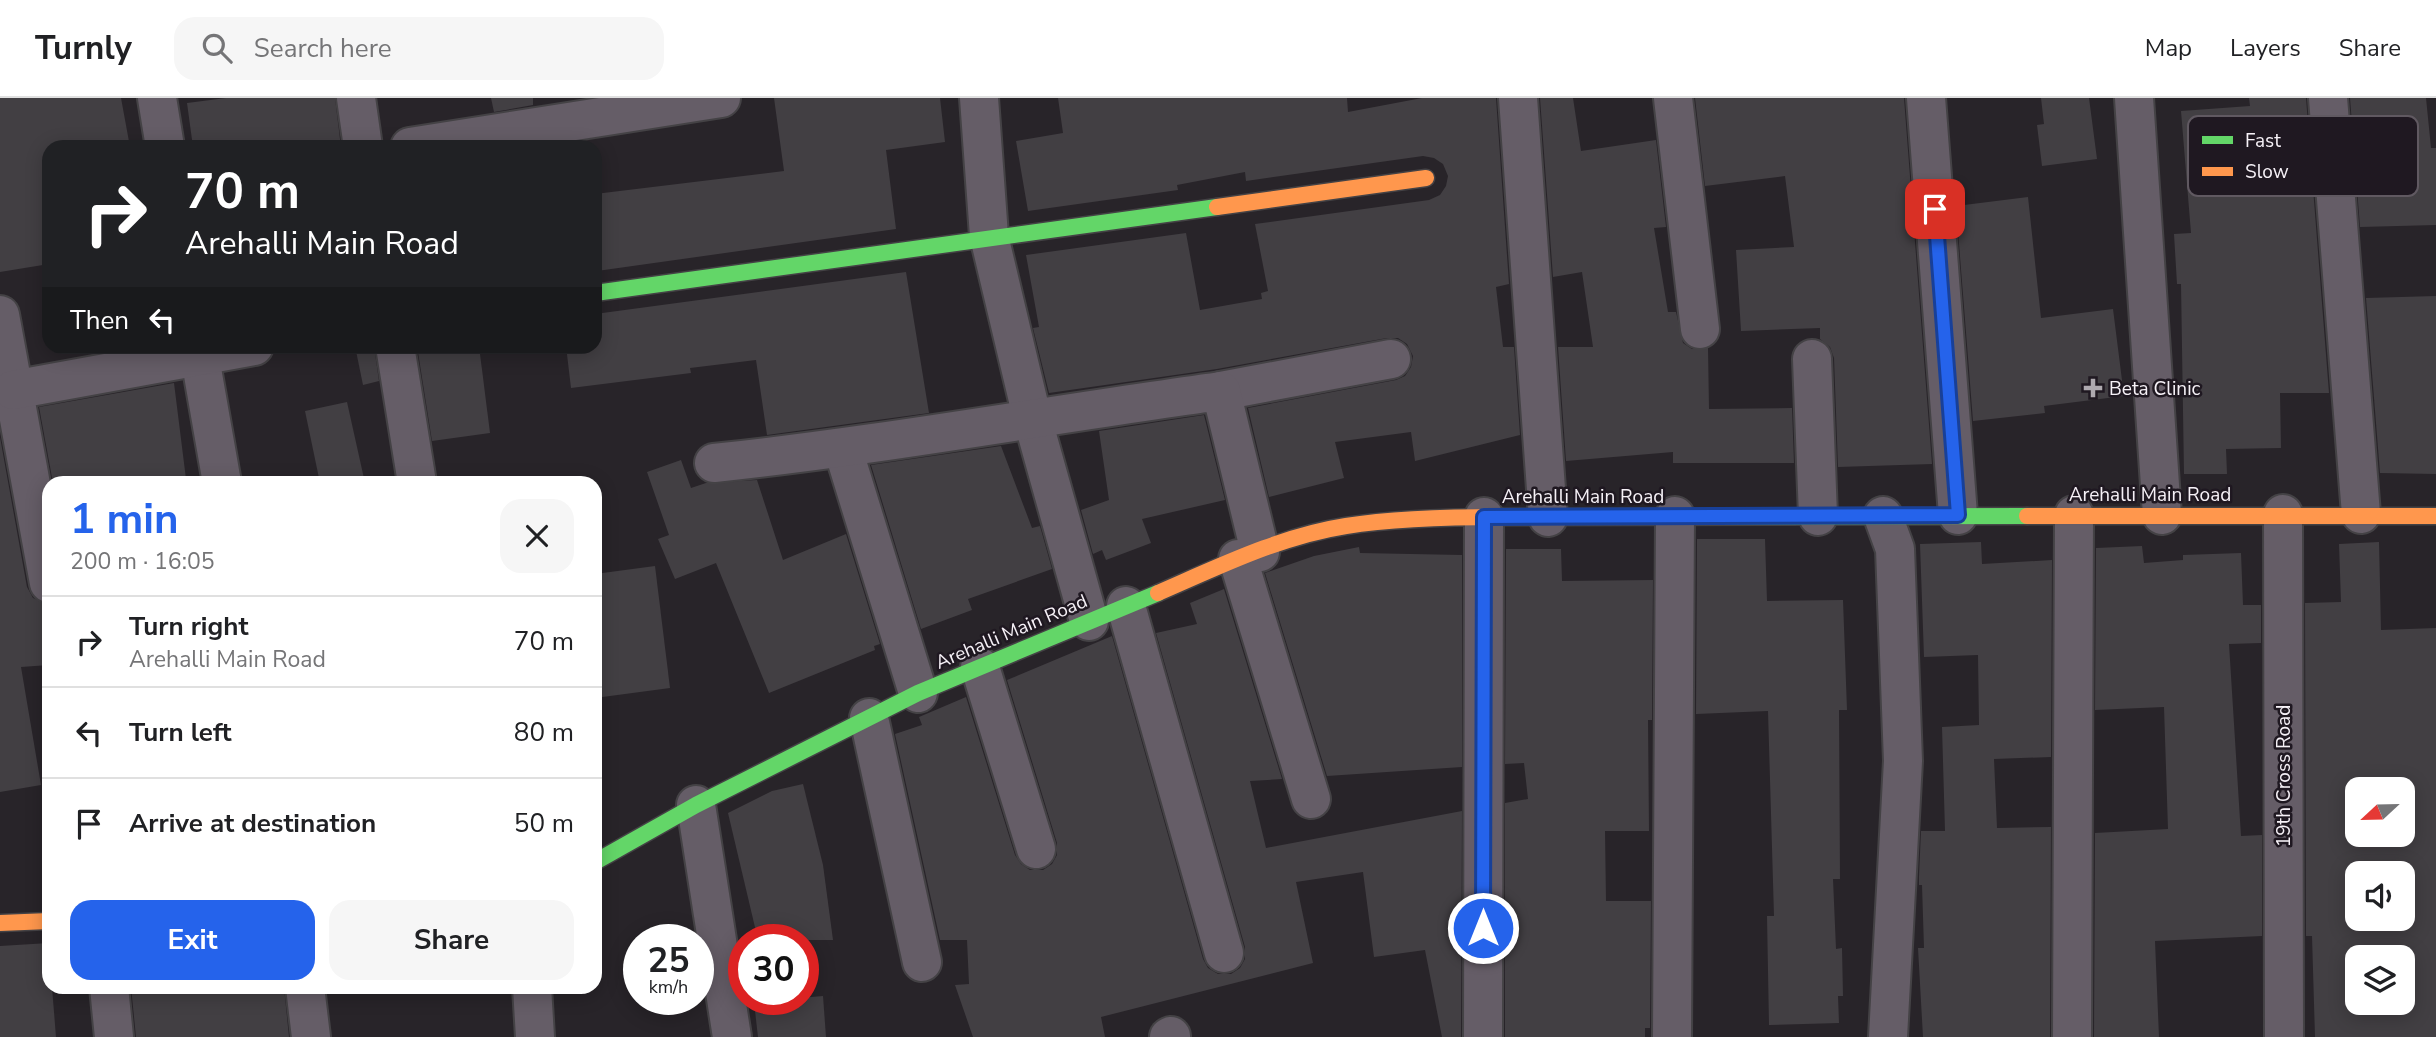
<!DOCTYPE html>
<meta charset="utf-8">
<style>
:root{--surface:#fff;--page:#f6f6f6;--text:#202124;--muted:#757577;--line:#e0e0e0;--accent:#2563eb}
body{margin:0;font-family:"Nunito Sans",sans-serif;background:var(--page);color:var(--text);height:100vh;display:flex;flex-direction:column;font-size:26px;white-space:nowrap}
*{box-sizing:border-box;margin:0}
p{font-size:23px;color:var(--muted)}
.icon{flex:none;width:38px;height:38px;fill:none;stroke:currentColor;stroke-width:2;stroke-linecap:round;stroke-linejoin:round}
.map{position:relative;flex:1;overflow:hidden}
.panel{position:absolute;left:42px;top:378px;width:560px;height:518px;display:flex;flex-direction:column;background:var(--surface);border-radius:21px;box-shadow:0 4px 18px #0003}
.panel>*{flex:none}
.top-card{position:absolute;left:42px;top:42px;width:560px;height:214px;border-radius:21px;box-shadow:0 4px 18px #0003;background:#202124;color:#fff;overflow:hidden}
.needle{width:46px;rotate:248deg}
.buttons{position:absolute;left:2345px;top:679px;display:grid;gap:14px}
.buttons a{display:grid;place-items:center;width:70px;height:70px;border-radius:14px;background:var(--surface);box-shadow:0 4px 18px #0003;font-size:35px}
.speed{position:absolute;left:623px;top:826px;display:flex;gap:14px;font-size:35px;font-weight:700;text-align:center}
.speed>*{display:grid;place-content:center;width:91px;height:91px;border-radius:50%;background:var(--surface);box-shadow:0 4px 18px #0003;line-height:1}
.speed small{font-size:18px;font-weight:400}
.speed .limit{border:10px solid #d22;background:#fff;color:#111}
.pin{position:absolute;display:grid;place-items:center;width:60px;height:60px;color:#fff;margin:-30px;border-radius:14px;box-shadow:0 4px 10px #0006}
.me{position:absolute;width:77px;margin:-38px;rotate:0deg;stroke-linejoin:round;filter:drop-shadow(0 0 5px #0008)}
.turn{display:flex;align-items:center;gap:24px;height:147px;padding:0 28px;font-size:32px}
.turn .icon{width:91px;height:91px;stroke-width:2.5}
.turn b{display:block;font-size:49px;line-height:60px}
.then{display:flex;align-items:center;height:66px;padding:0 28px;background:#0003;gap:14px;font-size:26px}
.round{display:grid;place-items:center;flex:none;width:74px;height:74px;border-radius:21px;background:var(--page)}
.head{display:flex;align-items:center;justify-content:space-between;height:119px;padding:0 28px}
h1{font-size:42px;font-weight:700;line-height:52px;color:var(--accent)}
.action{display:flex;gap:14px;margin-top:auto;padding:14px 28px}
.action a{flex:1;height:80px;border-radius:21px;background:var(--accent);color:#fff;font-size:28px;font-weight:700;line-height:80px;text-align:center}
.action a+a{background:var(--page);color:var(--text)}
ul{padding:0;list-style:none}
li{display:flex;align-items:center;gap:21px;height:91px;padding:0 28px;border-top:2px solid var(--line)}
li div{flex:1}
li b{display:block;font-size:26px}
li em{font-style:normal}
header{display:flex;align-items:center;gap:42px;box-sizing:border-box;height:98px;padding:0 35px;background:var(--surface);border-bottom:2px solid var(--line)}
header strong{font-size:33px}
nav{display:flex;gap:38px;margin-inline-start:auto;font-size:24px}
.search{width:490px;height:63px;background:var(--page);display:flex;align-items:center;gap:18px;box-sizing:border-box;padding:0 24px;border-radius:21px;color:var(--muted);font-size:26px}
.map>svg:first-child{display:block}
</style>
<header>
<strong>Turnly</strong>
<div class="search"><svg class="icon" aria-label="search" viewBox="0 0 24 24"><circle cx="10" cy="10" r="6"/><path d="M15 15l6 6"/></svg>Search here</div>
<nav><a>Map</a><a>Layers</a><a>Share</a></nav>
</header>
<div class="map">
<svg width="2436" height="939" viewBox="0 0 2436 939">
<rect width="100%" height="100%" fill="#282429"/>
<g fill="#423f43" fill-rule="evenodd">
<path d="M0,0H121L130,49H49V166L0,174Z"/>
<path d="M226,0H335L341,49H193L187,5Z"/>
<path d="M491,0H533V7L494,14Z"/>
<path d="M774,0H940L945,44L886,52L896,131L597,173L595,96L784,73Z"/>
<path d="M1058,0H1347L1348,14L1422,0H1496L1509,186L1496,189L1503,249H1514L1520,337L1415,363L1411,334L1335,344L1344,380L1269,399L1248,310L1396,282L1405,278L1411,269L1413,258L1407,246L1398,240H1387L1217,271L1049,295L1033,230L1039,229L1026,157L1186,135L1200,212L1262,201L1261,195L1268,193L1255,126L1429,102L1440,97L1446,88L1448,78L1443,66L1434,60L1423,58L1246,83L1245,74L1177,87L1178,92L1028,113L1016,43L1063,35Z"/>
<path d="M1540,0H1573L1581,53L1656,42L1666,129L1654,130L1668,214H1676L1683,245L1692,251L1708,250L1709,311L1792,310L1794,365H1673V354L1566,363L1558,249H1593L1582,174L1553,179Z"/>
<path d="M1695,0H1904L1932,366L1838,369L1834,260L1830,249L1820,241V230L1741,233L1736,152L1794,149L1785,78L1705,88Z"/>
<path d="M2041,0H2089L2097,61L2042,68L2037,27L2044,26Z"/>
<path d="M2249,0H2306L2329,295H2280L2281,350L2226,351L2227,376H2184L2181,186H2177L2174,136L2191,135L2181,13L2250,8Z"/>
<path d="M2350,0H2426L2431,50H2436V127L2360,129Z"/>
<path d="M2028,99L2041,220L2113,211L2124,298L2044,308L2045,315L1973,323L1956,108Z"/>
<path d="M906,174L929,315L767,337L756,262L690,270L691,275L571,290L566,248H595V216Z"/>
<path d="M2436,198V376L2380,375L2366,200Z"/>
<path d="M355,248H374L379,283L363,287Z"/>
<path d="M417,248H479L490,335L432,343Z"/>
<path d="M174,285L186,381L165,385H53L39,309Z"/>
<path d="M347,304L365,385H320L305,313Z"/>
<path d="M1204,317L1225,402L1142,421L1151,445L1106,462L1102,452L1093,456L1081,412L1109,402L1099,333Z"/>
<path d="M0,339L27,489L33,500L49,506V567L21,569L41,687L0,694Z"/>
<path d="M1001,348L1032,430L1040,428L1052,471L968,501L972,512L921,531L871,367Z"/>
<path d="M681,362L691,390L706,385L757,382L783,462L846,436L880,546L874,548L875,552L769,595L716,465L675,481L658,441L669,437L647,374Z"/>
<path d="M1697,441H1765L1767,503L1843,502L1847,612H1839L1840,781H1833L1836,851L1842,850L1843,898H1838L1839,925L1769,927L1767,818H1774L1768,613L1696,616Z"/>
<path d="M1981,444L1982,466L2052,462L2051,659L1994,661L1997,730L2051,729L2050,939H1923L1918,850H1924L1922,787H1919V778L1921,733H1945L1942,629L1979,627L1978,557L1924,559L1920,446Z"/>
<path d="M2379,444L2381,532L2436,530V939H2315L2312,838H2306L2305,505L2341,504L2339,446ZM2357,691H2403V737H2357ZM2357,775H2403V821H2357ZM2357,859H2403V905H2357Z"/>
<path d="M2142,448L2144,465L2183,462V457L2241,455L2243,507H2261V545L2229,546L2241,738L2262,737V838L2155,843L2159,939H2094L2095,735L2168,731L2164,609L2095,612L2096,450Z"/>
<path d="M1359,449L1360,455L1462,457V669L1327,678L1265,475L1314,458Z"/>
<path d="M1506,451H1561L1562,483L1653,482L1652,622H1648L1649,733H1605L1606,803H1651L1650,930H1645V939H1505V705L1528,701L1524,665L1505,666Z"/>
<path d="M655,468L670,590L595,600V476Z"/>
<path d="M1224,491L1282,681L1250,683L1266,750L1462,713L1461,939H1442L1425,852L1374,859L1363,774L1296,784L1313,865L1101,919L1105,939H973L955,887L969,886L967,842H940L895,636L922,627L919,619L966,599L1015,757L1021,766L1030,772H1043L1052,766L1057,757V745L1007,582L1112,538L1203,861L1208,870L1218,876H1231L1240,870L1245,861V849L1156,535L1197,526L1190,505Z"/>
<path d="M803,686L823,767L833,842H758L728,715L772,693Z"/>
<path d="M49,845V889H52L56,939H0V848Z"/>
<path d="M131,889H284L289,939H136Z"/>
<path d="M823,898L826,939H758L754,904Z"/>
</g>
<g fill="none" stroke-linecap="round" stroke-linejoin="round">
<g stroke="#444245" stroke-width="42">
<g id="street">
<path d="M157,0L165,49"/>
<path d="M356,0L363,49"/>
<path d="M979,0L989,138L1032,319L1089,523"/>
<path d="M1518,0L1548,419"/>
<path d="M1673,0L1700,231"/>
<path d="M1926,0L1958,417"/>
<path d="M2134,0L2162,417"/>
<path d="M2328,0L2361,416"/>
<path d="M410,49L721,0"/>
<path d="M0,217L49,485"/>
<path d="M198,248L222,385"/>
<path d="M395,248L417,385"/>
<path d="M1812,261L1818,418"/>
<path d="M13,292L254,248"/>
<path d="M1221,293L1391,261"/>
<path d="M843,351L918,595"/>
<path d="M714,365C884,347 1052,316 1221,293L1260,454"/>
<path d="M2283,416L2284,939"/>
<path d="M1883,418L1895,451L1903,663L1888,939"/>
<path d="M1238,461L1311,701"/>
<path d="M1126,508L1224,855"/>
<path d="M980,569L1036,751"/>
<path d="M869,620L922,864"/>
<path d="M696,707L732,939"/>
<path d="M109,889L114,939"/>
<path d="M305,889L311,939"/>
<path d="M532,889L535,939"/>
<path d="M1169,939L1171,938"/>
<path d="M1483,939L1484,419"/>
<path d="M1672,939L1675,418"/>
<path d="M2072,939L2074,417"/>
</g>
</g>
<g stroke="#444245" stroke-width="19">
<g id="fast">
<path d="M595,195L1217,109"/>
<path d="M1502,419L2027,418"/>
<path d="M595,764L696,707L918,595L1158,495"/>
</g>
</g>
<g stroke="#444245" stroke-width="19">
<g id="slow">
<path d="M1217,109L1426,80"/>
<path d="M2027,418H2436"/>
<path d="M1158,495C1218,469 1281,438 1346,428C1396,420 1451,419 1502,419"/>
<path d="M0,825L49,823"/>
</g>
</g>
<use href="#street" stroke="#655d67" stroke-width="38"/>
<use href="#fast" stroke="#63d668" stroke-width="16"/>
<use href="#slow" stroke="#ff974d" stroke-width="16"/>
</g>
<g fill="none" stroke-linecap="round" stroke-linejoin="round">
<g stroke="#184099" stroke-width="18">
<path id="route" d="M1483,830L1484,419L1958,417L1935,111"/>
</g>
<use href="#route" stroke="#2563eb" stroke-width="12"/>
</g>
<path fill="#aea9af" stroke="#1f1821" stroke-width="2.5" d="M2089.5 279.5h7v7h7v7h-7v7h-7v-7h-7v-7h7z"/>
<g text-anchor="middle" stroke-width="5" stroke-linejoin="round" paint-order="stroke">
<g font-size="19" fill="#f6f1f7" stroke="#1f1821" text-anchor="start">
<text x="2109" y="297">Beta Clinic</text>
</g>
<g font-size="19" fill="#f6f1f7" stroke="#1f1821">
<text x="2150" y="403">Arehalli Main Road</text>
<text x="1583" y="405">Arehalli Main Road</text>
<text transform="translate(1011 533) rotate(-23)" y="7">Arehalli Main Road</text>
<text transform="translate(2283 678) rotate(-90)" y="7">19th Cross Road</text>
</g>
</g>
<rect x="2188" y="18" width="230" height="80" rx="10" fill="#1f1821" stroke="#605961" stroke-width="2"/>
<rect x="2202" y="38" width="31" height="8" fill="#63d668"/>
<rect x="2202" y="69" width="31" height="9" fill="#ff974d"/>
<g font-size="19" fill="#f6f1f7">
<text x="2245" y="49">Fast</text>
<text x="2245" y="80">Slow</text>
</g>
</svg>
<div class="buttons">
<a><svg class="needle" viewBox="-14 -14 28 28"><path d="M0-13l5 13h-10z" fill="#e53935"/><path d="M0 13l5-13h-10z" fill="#757577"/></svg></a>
<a><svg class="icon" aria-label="sound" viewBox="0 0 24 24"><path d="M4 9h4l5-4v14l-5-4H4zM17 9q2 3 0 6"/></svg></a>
<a><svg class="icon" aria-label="layers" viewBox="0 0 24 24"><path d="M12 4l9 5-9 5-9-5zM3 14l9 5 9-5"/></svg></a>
</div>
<div class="speed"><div>25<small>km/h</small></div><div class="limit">30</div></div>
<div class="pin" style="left:1935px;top:111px;background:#d93025"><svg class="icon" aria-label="arrive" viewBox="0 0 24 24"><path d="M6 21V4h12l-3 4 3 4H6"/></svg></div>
<svg class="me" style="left:1483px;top:830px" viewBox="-20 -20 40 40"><circle r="17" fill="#2563eb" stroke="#fff" stroke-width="3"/><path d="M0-11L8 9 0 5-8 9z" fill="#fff"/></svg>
<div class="top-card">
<div class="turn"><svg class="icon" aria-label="right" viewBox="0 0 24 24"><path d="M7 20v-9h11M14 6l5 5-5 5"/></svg><div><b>70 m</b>Arehalli Main Road</div></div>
<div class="then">Then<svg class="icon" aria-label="left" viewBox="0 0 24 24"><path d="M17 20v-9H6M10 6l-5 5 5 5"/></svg></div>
</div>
<section class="panel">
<div class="head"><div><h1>1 min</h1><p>200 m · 16:05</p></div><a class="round"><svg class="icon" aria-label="close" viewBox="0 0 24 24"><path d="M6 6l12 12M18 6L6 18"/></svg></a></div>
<ul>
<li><svg class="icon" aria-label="right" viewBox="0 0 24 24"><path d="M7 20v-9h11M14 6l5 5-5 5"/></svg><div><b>Turn right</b><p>Arehalli Main Road</p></div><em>70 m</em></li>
<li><svg class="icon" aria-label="left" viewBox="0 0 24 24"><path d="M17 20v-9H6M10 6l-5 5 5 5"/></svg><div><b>Turn left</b></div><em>80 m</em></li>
<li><svg class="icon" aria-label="arrive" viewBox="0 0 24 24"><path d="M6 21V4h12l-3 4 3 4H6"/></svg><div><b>Arrive at destination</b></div><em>50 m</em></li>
</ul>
<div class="action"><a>Exit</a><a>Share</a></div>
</section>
</div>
